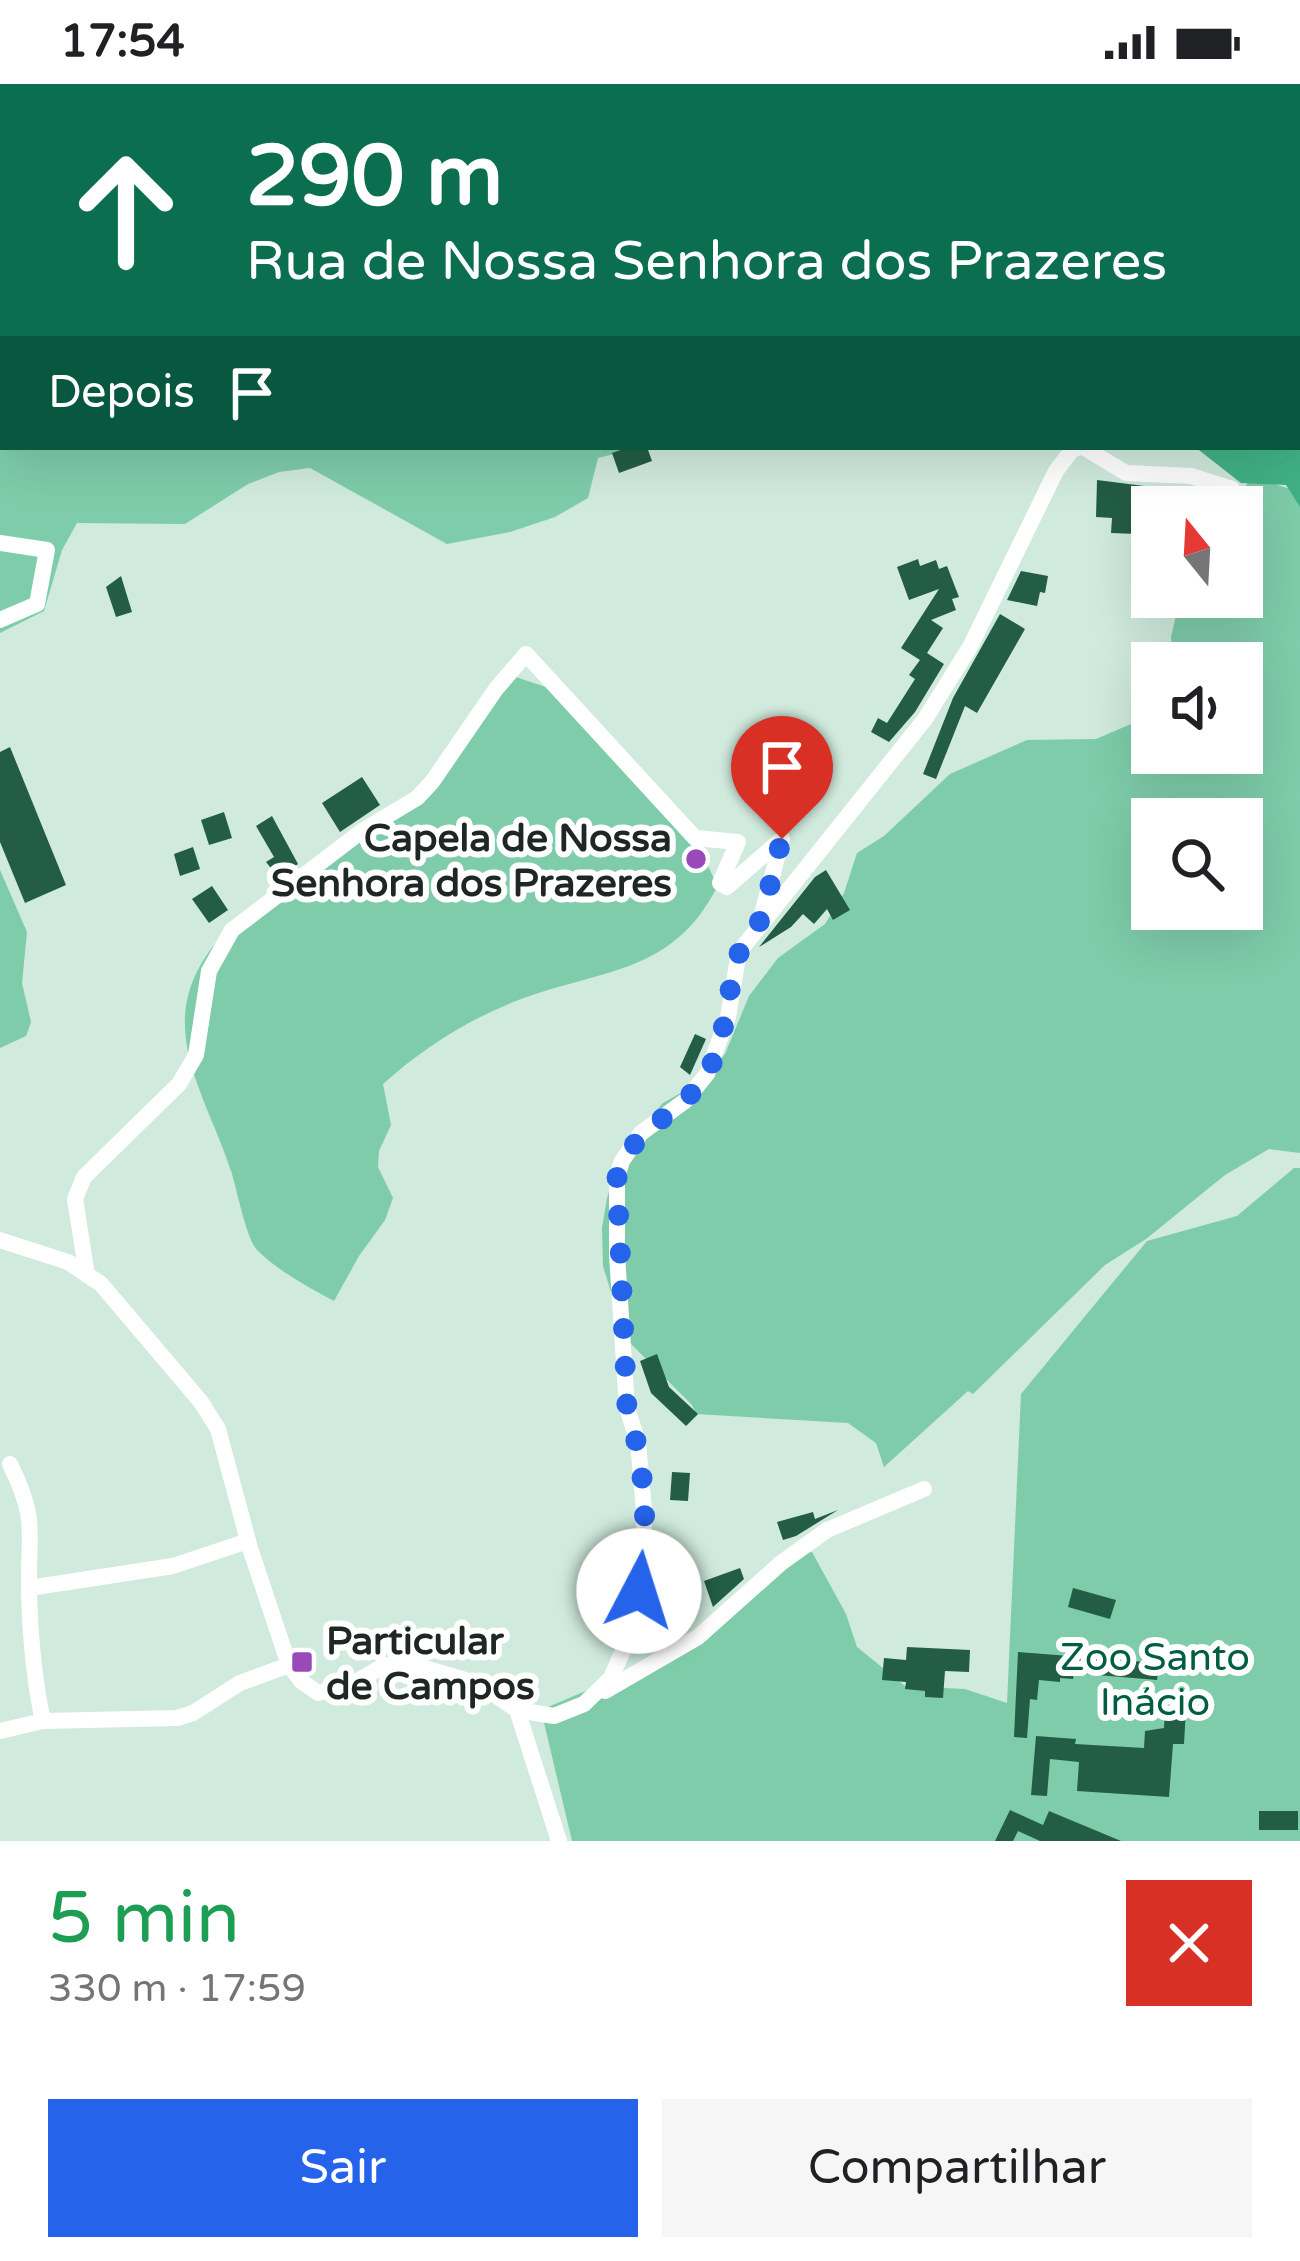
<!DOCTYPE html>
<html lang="pt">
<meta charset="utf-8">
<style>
:root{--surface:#fff;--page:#f6f6f6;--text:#202124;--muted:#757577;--accent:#2563eb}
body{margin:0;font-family:"Varela Round",sans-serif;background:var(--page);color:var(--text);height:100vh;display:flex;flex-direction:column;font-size:45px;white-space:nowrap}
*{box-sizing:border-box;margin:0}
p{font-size:39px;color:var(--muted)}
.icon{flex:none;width:66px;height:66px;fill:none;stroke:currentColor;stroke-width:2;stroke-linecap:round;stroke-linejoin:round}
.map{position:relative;height:1757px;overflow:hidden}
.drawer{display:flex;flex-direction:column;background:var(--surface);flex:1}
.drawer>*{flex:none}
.hud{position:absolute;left:0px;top:0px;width:1302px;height:366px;box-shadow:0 12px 48px #0002;background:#0b6e4f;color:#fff;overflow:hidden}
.needle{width:78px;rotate:342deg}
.controls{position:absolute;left:1131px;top:402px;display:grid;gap:24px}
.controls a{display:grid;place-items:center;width:132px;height:132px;border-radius:0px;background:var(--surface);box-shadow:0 12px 48px #0002;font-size:60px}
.pin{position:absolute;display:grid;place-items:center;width:102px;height:102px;color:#fff;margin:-123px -51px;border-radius:50% 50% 50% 0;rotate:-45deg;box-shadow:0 0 12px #0007}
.pin .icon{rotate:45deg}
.me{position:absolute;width:132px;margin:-66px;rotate:5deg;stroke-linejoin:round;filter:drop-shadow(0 0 9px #0008)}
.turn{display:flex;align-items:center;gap:42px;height:252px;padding:0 48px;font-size:54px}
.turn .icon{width:156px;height:156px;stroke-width:2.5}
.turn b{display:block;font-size:84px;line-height:102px}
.then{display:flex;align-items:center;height:114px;padding:0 48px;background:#0003;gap:24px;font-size:45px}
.round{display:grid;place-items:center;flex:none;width:126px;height:126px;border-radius:0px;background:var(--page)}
.summary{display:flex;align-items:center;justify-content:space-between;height:204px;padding:0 48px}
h1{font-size:72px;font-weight:600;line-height:90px;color:#1e9e55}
.button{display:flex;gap:24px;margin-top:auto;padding:24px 48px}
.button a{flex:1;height:138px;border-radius:0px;background:var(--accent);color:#fff;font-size:48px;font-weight:600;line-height:138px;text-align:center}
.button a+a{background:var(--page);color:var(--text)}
.status{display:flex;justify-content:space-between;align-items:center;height:84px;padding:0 60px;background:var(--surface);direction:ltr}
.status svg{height:33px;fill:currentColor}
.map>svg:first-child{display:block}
</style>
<div class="status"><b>17:54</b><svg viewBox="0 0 49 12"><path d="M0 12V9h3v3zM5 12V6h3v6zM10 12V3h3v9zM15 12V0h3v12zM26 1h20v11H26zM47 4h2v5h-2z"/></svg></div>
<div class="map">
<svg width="1300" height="1757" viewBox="0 0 1300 1757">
<rect width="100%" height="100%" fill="#d0eadd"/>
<g fill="#7ecca9" fill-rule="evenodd">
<path d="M0,0L256,3H3V363H642L598,374L588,414L555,433L510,448L447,460L310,384L279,388L248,400L185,440L77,439L62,466L44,527L0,549Z"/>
<path d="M1251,393L1300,408V1069L1269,1065L1225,1091L1146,1155L1105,1181L973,1310L968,1307L884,1383L876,1359L848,1339L696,1330L692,1321L625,1254L603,1182L602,1144L607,1114L618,1079L639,1045L663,1019L700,998L725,970L749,912L778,874L825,840L844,809L857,769L884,752L950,690L1027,656L1096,655L1152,631V669H1242V579H1173L1171,553L1180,513H1242V423H1234ZM1152,735H1242V825H1152Z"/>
<path d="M513,592L572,612C603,690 691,724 717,803C672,892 598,885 516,917C467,936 422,965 383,1000L391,1041L379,1067L378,1083L393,1114L385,1136L359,1172L334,1217C308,1203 278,1187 257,1166C246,1154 237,1105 231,1087C205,1007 151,939 215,860L439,698Z"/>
<path d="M0,786L27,848L22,899L31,938L26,952L0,964Z"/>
<path d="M1294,1084H1300V1757H572L541,1626L698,1559L788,1469L812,1468L846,1530L857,1563L905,1602L965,1605L1007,1619L1021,1310L1147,1157L1237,1132Z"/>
</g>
<path fill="#41b286" d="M242,0H1300V423L1286,401L1241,399L1195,363H1299V3Z"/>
<g fill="#235d46">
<path d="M629,363H647L652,377L619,389L612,369Z"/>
<path d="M1097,396L1152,403V459H1137V450L1111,449L1112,434L1096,433Z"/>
<path d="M918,475L920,482L936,476L939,485L947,482L959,513L952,515L956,526L931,536L943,544L927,569L944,580L915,628L889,658L871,648L878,634L887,639L915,595L909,591L920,576L901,564L939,505L909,516L897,483Z"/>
<path d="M1021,487L1048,492L1045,509L1040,508L1037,522L1007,516Z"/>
<path d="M121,492L132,528L116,533L106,503Z"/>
<path d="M1000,530L1025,545L977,629L965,622L936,695L923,690L953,614Z"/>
<path d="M10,663L66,801L25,819L0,758V668Z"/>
<path d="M362,693L380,721L340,748L322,719Z"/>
<path d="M224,728L232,754L209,761L201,736Z"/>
<path d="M272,732L298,780L279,794L266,778L274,773L256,742Z"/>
<path d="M193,763L200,785L180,792L174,770Z"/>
<path d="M826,786L850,826L833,836L827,825L814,840L803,830L791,843L759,863L815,793Z"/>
<path d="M212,802L228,826L209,839L192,815Z"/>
<path d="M695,950L706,955L690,991L680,983Z"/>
<path d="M657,1270L669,1303L698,1330L686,1342L651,1309L640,1277Z"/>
<path d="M672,1388L690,1389L688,1417L670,1416Z"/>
<path d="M838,1426L796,1452L783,1456L777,1438L813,1428L815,1435Z"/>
<path d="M740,1484L744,1495L713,1523L704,1497Z"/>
<path d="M1073,1504L1116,1516L1110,1535L1068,1523Z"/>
<path d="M907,1563L970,1566L969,1588L945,1587L943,1614L925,1613V1607L905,1605L906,1598L882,1596L884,1574L906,1576Z"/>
<path d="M1018,1568L1159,1579L1157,1596L1074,1589L1073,1595L1060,1594V1598L1039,1596L1037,1616L1030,1615L1027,1654L1014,1653Z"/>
<path d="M1165,1624L1186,1625L1184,1660H1173L1169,1713L1077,1707L1079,1678L1050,1675L1047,1712L1031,1711L1036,1652L1076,1655L1075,1660L1144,1664L1145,1647L1164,1644Z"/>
<path d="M1010,1726L1043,1741L1049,1727L1121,1757H1040L1018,1747L1013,1757H995Z"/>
<rect x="1259" y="1727" width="39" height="19"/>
</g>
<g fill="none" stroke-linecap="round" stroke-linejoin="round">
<g stroke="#fff" stroke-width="16">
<path d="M1083,363L1126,389L1191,392L1232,405"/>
<path d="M0,459L47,466L37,520L0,536"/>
<path d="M0,1156L68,1178L101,1200L201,1318L218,1345L250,1464L289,1581L301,1597L318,1609L349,1602L385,1581H414L479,1600L517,1626L559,1757"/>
<path d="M87,1191L75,1115L84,1093L179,1000L196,971L209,887L232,846L362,747L417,714L432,698L496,605L526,570L695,754L738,758L720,799L727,803L782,755L761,834"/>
<path d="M10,1380C38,1437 28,1447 29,1506C30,1549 34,1596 43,1637"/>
<path d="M29,1504L173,1482L248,1457"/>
<path d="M605,1607L698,1553L781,1479L827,1446L924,1405"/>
<path d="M517,1626L554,1632L584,1620L611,1594L634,1541L644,1474V1426L638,1358L627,1324L617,1171V1093L622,1077L641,1049L685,1017L707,990L728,933L739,868L925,635L970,563L1056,387L1072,366L1080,363"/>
<path d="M0,1647L43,1637L177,1634L193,1629L240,1599L289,1581"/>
</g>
</g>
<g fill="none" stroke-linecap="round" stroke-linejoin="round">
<path stroke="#2563eb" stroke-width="21" stroke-dasharray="0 37.8" d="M639,1507C649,1447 646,1382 627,1324L617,1093C631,1043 681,1032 706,991C727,955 726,913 737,875C741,860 755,851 760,836C769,810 774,782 782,755"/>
</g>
<g fill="#9949b9" stroke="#fff" stroke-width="4.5">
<circle cx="696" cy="775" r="12"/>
<rect x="290" y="1566" width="24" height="24" rx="6"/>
</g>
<g text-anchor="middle" stroke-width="12" stroke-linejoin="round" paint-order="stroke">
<g font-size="39" font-weight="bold" fill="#1e2723" stroke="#fff" text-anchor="end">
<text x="672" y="767">Capela de Nossa<tspan x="672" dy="45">Senhora dos Prazeres</tspan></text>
<text x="326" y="1570" text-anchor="start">Particular<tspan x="326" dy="45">de Campos</tspan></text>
</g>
<g font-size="39" fill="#015e41" stroke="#fff">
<text x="1155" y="1586">Zoo Santo<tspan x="1155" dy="45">Inácio</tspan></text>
</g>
</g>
</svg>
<div class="controls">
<a><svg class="needle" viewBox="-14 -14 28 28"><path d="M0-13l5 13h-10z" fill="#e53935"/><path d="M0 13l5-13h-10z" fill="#757577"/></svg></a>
<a><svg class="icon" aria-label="sound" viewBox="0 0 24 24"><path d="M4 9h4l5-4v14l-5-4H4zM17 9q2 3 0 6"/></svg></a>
<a><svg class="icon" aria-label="search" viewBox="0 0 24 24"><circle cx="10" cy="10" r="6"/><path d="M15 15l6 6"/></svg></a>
</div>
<div class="pin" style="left:782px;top:755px;background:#d93025"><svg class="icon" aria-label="arrive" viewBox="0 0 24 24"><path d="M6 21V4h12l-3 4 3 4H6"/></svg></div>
<svg class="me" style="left:639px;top:1507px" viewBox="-20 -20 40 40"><circle r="19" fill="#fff"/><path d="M0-13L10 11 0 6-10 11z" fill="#2563eb"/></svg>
<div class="hud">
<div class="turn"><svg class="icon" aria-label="ahead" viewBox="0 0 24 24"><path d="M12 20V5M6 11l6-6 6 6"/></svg><div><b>290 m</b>Rua de Nossa Senhora dos Prazeres</div></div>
<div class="then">Depois<svg class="icon" aria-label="arrive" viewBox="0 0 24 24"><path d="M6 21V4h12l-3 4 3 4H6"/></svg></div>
</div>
</div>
<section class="drawer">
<div class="summary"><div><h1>5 min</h1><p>330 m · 17:59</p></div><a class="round" style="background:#d93025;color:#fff"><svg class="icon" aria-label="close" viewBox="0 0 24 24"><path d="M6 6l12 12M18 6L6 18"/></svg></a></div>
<div class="button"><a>Sair</a><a>Compartilhar</a></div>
</section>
